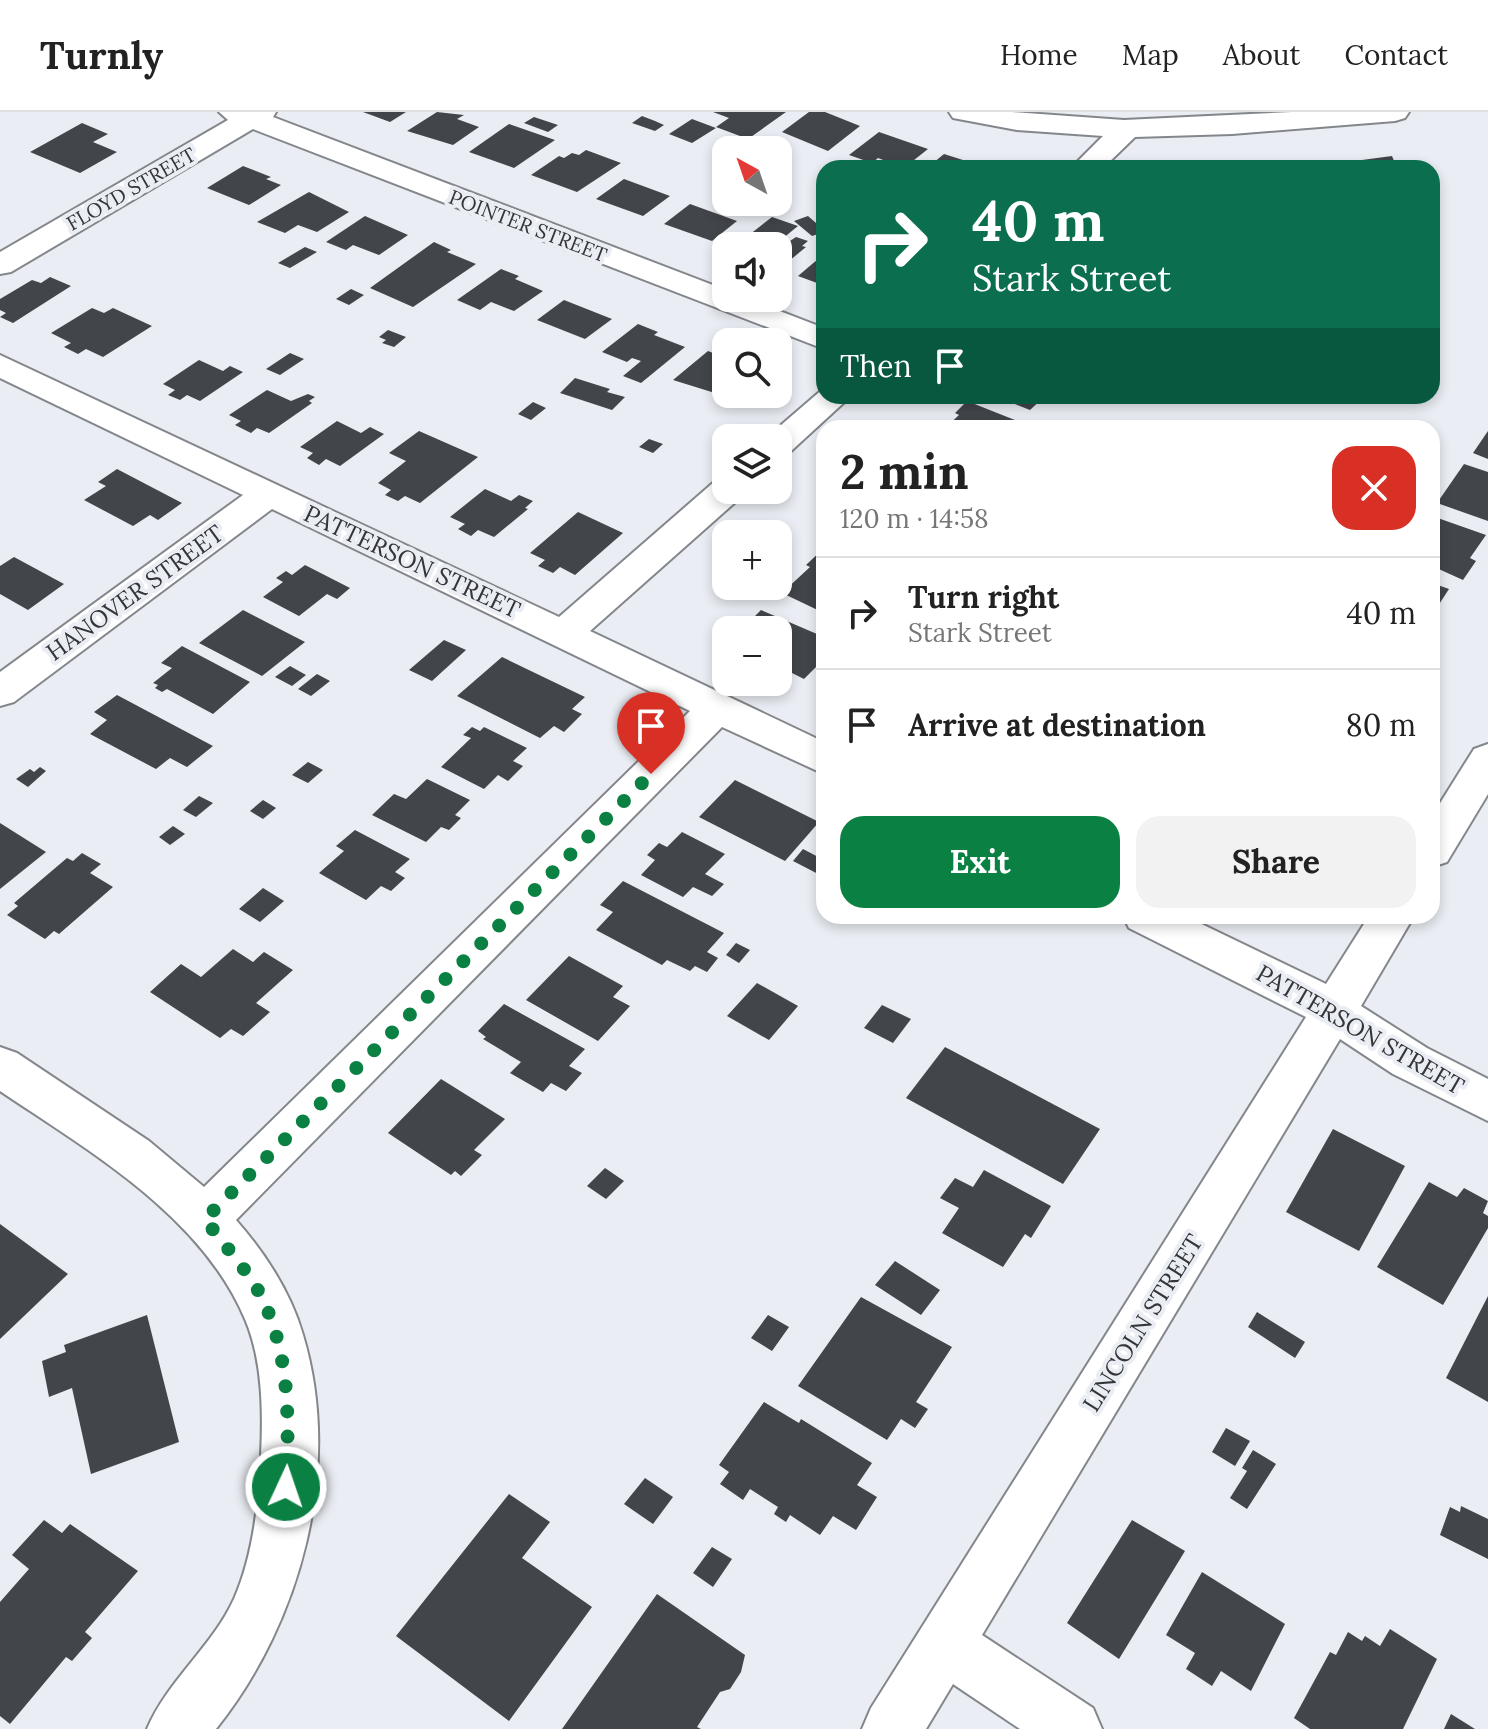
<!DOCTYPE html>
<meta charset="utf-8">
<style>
:root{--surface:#fff;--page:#f2f2f2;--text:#222;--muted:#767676;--line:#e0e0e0;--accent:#0b8043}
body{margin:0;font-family:Lora,serif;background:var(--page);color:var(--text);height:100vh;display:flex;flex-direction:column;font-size:30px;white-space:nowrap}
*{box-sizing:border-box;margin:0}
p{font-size:26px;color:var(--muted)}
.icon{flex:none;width:44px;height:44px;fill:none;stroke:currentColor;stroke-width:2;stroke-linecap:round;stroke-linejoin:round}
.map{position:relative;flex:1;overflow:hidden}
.panel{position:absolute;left:816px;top:308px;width:624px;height:504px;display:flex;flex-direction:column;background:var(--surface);border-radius:24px;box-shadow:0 4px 12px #0003}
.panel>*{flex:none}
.banner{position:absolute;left:816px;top:48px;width:624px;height:244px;border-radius:24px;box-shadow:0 4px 12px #0003;background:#0b6e4f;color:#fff;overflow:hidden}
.needle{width:52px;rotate:320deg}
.tools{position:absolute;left:712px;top:24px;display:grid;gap:16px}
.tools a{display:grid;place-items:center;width:80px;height:80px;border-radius:16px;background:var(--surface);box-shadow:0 4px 12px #0003;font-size:40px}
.pin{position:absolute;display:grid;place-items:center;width:68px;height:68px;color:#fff;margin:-82px -34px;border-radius:50% 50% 50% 0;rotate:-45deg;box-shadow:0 0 8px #0007}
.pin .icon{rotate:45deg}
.me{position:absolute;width:88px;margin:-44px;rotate:3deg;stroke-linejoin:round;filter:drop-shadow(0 0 6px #0008)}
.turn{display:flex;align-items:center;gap:28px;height:168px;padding:0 24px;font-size:36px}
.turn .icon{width:104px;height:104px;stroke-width:2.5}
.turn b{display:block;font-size:56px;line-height:68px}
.then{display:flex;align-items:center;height:76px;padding:0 24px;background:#0003;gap:16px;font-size:30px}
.round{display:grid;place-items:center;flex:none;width:84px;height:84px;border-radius:24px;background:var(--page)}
.overview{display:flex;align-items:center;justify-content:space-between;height:136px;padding:0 24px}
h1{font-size:48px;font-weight:700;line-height:60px}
.action{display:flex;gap:16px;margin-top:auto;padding:16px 24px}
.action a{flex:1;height:92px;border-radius:24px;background:var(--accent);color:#fff;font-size:32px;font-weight:700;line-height:92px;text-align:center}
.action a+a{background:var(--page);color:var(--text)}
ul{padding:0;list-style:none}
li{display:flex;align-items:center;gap:24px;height:112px;padding:0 24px;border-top:2px solid var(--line)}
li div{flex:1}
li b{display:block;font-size:30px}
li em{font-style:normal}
header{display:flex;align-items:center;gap:48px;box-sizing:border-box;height:112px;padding:0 40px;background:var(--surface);border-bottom:2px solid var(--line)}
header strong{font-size:38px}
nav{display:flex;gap:44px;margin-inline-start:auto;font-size:28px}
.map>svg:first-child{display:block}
</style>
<header>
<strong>Turnly</strong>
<nav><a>Home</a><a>Map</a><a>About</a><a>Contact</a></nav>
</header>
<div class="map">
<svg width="1488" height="1617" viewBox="0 0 1488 1617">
<rect width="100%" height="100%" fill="#eaedf3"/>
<g fill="#42454a">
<path d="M363,0H406L390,10Z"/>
<path d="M437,0L464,3L457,7L479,15L453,33L407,19Z"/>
<path d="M713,0H786L748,27L716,15L729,6Z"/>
<path d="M809,0H825L860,14L828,39L782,20Z"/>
<path d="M642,4L655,9L664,13L655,19L632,11Z"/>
<path d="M534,5L558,13L548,20L524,11Z"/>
<path d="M692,7L716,16L692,31L669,22Z"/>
<path d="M82,11L108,22L93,30L117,40L80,61L30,40Z"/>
<path d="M509,12L555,28L514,56L469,40Z"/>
<path d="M879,20L928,37L904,56L878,46L872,51L849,43Z"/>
<path d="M586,38L621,51L577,80L531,63L559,44L564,46L572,41L579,43Z"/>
<path d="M944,42L985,55V56H927Z"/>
<path d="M1392,44L1397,56H1335L1332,52Z"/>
<path d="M243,54L271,65L266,67L281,73L249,93L207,76Z"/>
<path d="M624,67L670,84L643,104L596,87Z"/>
<path d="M309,80L349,100L317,120L298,113L285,121L257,110Z"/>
<path d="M690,92L737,109L712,129L664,112Z"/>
<path d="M365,104L408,123L379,143L353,133L346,138L326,130Z"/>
<path d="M808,104L824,118V120L812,124L794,109Z"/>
<path d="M772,105L798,114L782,127L790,129L796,125L808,129L802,134L806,135L783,154L778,152V134H735Z"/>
<path d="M434,130L451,138L447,140L476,152L413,195L370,176Z"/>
<path d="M305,135L317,140L290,156L278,151Z"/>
<path d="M824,142V169L817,171L798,164Z"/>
<path d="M501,157L519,164L515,167L543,179L514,199L491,190L480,198L457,188Z"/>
<path d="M50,165L71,174L13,211L0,205L6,201L0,198V187L32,168L41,171Z"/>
<path d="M351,177L364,183L349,193L336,187Z"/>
<path d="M564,188L612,207L585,227L537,208Z"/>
<path d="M92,196L104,201L113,196L152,214L103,245L86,237L78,242L64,235L71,231L51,221Z"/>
<path d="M638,212L658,220L654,223L685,235L641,271L623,264L641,249L632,246L627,250L602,240Z"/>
<path d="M388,218L406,225L394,235L382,231L386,228L379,225Z"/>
<path d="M708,239L726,246L723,250L726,251V282H735L731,286L673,268Z"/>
<path d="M290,241L304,247L280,263L266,257Z"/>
<path d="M199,248L223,259L230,254L243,260L200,289L187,283L180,288L168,283L175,278L163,272Z"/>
<path d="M575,266L610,277L607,280L625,285L612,298L560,281Z"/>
<path d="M267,278L291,289L308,282L315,285L309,289L312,291L269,321L257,316L251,321L235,313L241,309L229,303Z"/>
<path d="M995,284H1045L1030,298Z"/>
<path d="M967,289L1020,310L1013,316H945L959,303L955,301Z"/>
<path d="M533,290L546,296L531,308L518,302Z"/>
<path d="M337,309L361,321L370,315L384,322L340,354L326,347L319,353L307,346L313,341L300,335Z"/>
<path d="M419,319L478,345L420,391L405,384L398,389L385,383L391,378L378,371L406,349L389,341Z"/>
<path d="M1488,319V347L1473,341Z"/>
<path d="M649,327L663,332L653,341L639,335Z"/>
<path d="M1464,352L1488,360V409L1437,391Z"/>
<path d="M117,357L182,391L158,408L150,403L133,414L84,388L106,374L98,370Z"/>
<path d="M485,377L511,389L519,383L533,389L525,396L528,397L494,425L478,418L471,424L458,417L465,412L450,405Z"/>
<path d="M578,400L623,421L575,463L560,455L553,461L538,454L545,448L530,441Z"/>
<path d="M1432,404L1486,423L1470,446L1476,449L1463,468L1432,454Z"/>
<path d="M824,436V501L782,481L810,455L806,453Z"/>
<path d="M14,445L64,472L28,498L0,482V454Z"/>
<path d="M305,453L350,476L337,487L327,482L299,504L263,485L283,470L276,466L286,459L292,463Z"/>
<path d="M1432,471L1449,477L1432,503Z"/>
<path d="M243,498L305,530L262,564L199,531Z"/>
<path d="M761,498L824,525V547L804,567L778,554V518H741Z"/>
<path d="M444,528L466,538L432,569L409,558Z"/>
<path d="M182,534L250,570L213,602L167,577L162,580L155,576L158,573L153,571L172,556L161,551Z"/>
<path d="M502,545L585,585L572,597L582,602L564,620L554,614L540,626L457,584Z"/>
<path d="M290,554L306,563L292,574L275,565Z"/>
<path d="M317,562L330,569L311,584L298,577Z"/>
<path d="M117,583L213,634L187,655L170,646L156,657L90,622L107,608L94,600Z"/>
<path d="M472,615L480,619L484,615L527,636L513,649L523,654L508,669L498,663L484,677L441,655L471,626L463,623Z"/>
<path d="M308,650L323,658L308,671L292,663Z"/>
<path d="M40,655L46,659L28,675L16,667L30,657L34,660Z"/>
<path d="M427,667L470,688L455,703L461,706L449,718L441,715L426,730L372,703L394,682L406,687Z"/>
<path d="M735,668L819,710L785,749L699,705Z"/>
<path d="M199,684L213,691L196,705L183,698Z"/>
<path d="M263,688L276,696L263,707L250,699Z"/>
<path d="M0,711L46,740L0,777Z"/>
<path d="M173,714L185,722L170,733L159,725Z"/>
<path d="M355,718L410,747L395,760L405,766L391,779L381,774L366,788L319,761L344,739L336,734Z"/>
<path d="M682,720L725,742L705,762L724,772L712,784L693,775L683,785L641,763L655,748L647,743L659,731L667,735Z"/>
<path d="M803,737L824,748V765L793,749Z"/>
<path d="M82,741L101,752L90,761L113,775L59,822L54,819L45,827L7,803L18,794L14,791L67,746L73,749Z"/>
<path d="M623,769L724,821L707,840L718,846L707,860L695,854L690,859L667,848L662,853L596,818L613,800L600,793Z"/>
<path d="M263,776L284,789L260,810L239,797Z"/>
<path d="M736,831L750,838L739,851L726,843Z"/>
<path d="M233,837L253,850L264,840L293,858L256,891L270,900L243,924L231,917L220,926L150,880L181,852L201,865Z"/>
<path d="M569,844L623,874L613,885L630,894L598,929L526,888Z"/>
<path d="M757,871L798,894L769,928L727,904Z"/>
<path d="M504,892L585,937L569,954L582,961L566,979L551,971L543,980L510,961L521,950L483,927L486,925L478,919Z"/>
<path d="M882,893L911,907L893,931L864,916Z"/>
<path d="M945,935L1100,1017L1063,1072L906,986Z"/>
<path d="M441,967L505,1007L474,1038L482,1043L461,1064L455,1059L451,1063L388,1021Z"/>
<path d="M1333,1017L1405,1054L1359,1139L1286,1100Z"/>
<path d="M605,1056L624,1069L606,1087L587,1074Z"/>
<path d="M984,1058L1051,1094L1031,1126L1025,1122L1003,1155L942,1121L959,1096L940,1086L955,1066L973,1075Z"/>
<path d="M1429,1070L1457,1085L1464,1076L1488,1089L1483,1101L1488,1104V1116L1443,1193L1377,1155Z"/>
<path d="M0,1112L68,1162L0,1227Z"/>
<path d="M895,1149L940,1178L921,1203L875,1173Z"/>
<path d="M1488,1184V1290L1446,1266Z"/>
<path d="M861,1185L952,1235L916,1290L928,1297L915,1316L901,1307L887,1328L798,1274Z"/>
<path d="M1257,1200L1305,1230L1295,1246L1248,1215Z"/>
<path d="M147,1203L179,1330L91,1362L72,1276L49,1285L42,1249L66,1240L64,1233Z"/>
<path d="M768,1203L789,1215L772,1239L751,1226Z"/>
<path d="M764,1290L799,1311L801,1307L872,1351L857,1373L877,1385L856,1418L833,1404L820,1423L790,1403L786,1410L774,1402L778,1395L750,1377L743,1388L720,1372L729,1360L719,1353Z"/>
<path d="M1226,1316L1250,1329L1235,1354L1212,1340Z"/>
<path d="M1253,1338L1276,1352L1247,1397L1230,1386L1247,1359L1242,1356Z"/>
<path d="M645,1366L673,1385L653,1412L624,1392Z"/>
<path d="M509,1382L550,1410L522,1446L592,1495L509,1609L396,1524Z"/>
<path d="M1461,1394L1488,1407V1447L1440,1423L1450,1395L1460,1400Z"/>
<path d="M44,1408L62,1421L70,1412L138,1459L85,1520L92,1526L72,1549L66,1545L10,1612L0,1604V1490L29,1457L12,1443Z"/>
<path d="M1132,1408L1185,1439L1119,1547L1067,1511Z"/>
<path d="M712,1435L732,1447L713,1475L693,1461Z"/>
<path d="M1202,1460L1285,1512L1251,1579L1221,1559L1212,1574L1186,1557L1195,1541L1166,1523Z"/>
<path d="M657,1482L745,1543L741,1560L730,1577L720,1580L697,1615L701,1617H562Z"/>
<path d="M1390,1517L1437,1547L1403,1617H1310L1294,1606L1330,1540L1336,1543L1348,1520L1362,1529L1365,1524L1380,1534Z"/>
<path d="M1451,1602L1475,1617H1444Z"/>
</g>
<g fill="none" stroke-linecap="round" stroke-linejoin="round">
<g stroke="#83878c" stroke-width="4">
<g id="minor">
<path d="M219,0H276L273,5L726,178V186H746L824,216V237L253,17L11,160L0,162V140L228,8Z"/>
<path d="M949,0H1012L1124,8L1292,0H1409L1405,6L1395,9L1232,22L1135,25L1103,56H1071L1103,24L1017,18L953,6Z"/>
<path d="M0,243L559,505L714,370L726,367V378H745L740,386L590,519L824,630V662L722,615L236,1108C265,1141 291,1181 303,1223C343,1356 301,1511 216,1617H147C167,1569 212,1535 234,1487C253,1444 259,1390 261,1344C263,1300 263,1249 245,1207C201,1103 89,1039 0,979V935L17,941L149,1029L204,1075L690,599L272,397L14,590L0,594V560L243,383L0,266Z"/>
<path d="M824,276V284H851L790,340L778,344V326H766Z"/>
<path d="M1488,632V682L1447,750L1432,755V704L1474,637Z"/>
<path d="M1123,804H1185L1326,872L1369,804H1414L1361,894L1427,936L1488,967V1009L1393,962L1340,927L982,1523L1093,1596L1102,1617H1020L953,1572L926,1617H862L871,1596L1306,905L1129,816Z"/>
</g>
</g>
<use href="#minor" fill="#fff" fill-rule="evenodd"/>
</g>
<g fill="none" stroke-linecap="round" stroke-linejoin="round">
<path stroke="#0b8043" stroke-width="14" stroke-dasharray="0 25.2" d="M286,1375C289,1310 291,1242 260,1182C246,1156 222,1131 205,1107L651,662"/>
</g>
<g text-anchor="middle" stroke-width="8" stroke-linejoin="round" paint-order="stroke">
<g font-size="20" fill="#333537" stroke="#eaedf3">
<text transform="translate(131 77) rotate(-30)" y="7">FLOYD STREET</text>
<text transform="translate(528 114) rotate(21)" y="7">POINTER STREET</text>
</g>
<g font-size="24" fill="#333537" stroke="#eaedf3">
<text transform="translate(412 450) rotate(25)" y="8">PATTERSON STREET</text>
<text transform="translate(135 481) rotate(-36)" y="8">HANOVER STREET</text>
<text transform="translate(1360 918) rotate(30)" y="8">PATTERSON STREET</text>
<text transform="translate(1143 1211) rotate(-58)" y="8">LINCOLN STREET</text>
</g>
</g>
</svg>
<div class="tools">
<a><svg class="needle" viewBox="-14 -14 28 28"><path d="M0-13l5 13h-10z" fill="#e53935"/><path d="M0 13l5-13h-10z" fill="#767676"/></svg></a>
<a><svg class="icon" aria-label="sound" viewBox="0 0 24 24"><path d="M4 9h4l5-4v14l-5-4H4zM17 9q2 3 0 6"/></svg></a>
<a><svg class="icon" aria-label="search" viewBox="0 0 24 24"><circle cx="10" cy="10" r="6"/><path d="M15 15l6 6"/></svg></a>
<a><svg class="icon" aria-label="layers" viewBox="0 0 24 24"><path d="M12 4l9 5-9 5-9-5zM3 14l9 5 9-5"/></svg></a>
<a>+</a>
<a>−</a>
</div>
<div class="pin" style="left:651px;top:662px;background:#d93025"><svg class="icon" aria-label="arrive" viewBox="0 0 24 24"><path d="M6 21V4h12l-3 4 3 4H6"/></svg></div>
<svg class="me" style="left:286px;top:1375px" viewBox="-20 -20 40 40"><circle r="17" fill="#0b8043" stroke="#fff" stroke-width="3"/><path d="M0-11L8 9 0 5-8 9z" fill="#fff"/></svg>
<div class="banner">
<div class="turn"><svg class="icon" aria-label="right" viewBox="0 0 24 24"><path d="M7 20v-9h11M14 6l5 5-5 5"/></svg><div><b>40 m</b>Stark Street</div></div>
<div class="then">Then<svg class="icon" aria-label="arrive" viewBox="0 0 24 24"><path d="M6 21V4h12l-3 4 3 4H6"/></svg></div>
</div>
<section class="panel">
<div class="overview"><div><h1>2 min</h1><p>120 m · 14:58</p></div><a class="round" style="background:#d93025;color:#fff"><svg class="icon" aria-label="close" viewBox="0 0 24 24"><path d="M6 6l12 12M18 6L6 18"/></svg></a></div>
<ul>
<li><svg class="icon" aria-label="right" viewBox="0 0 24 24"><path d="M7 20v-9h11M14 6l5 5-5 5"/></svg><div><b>Turn right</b><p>Stark Street</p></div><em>40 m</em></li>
<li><svg class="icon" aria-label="arrive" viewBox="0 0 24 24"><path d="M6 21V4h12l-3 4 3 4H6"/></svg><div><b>Arrive at destination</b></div><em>80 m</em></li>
</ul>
<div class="action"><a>Exit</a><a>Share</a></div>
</section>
</div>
